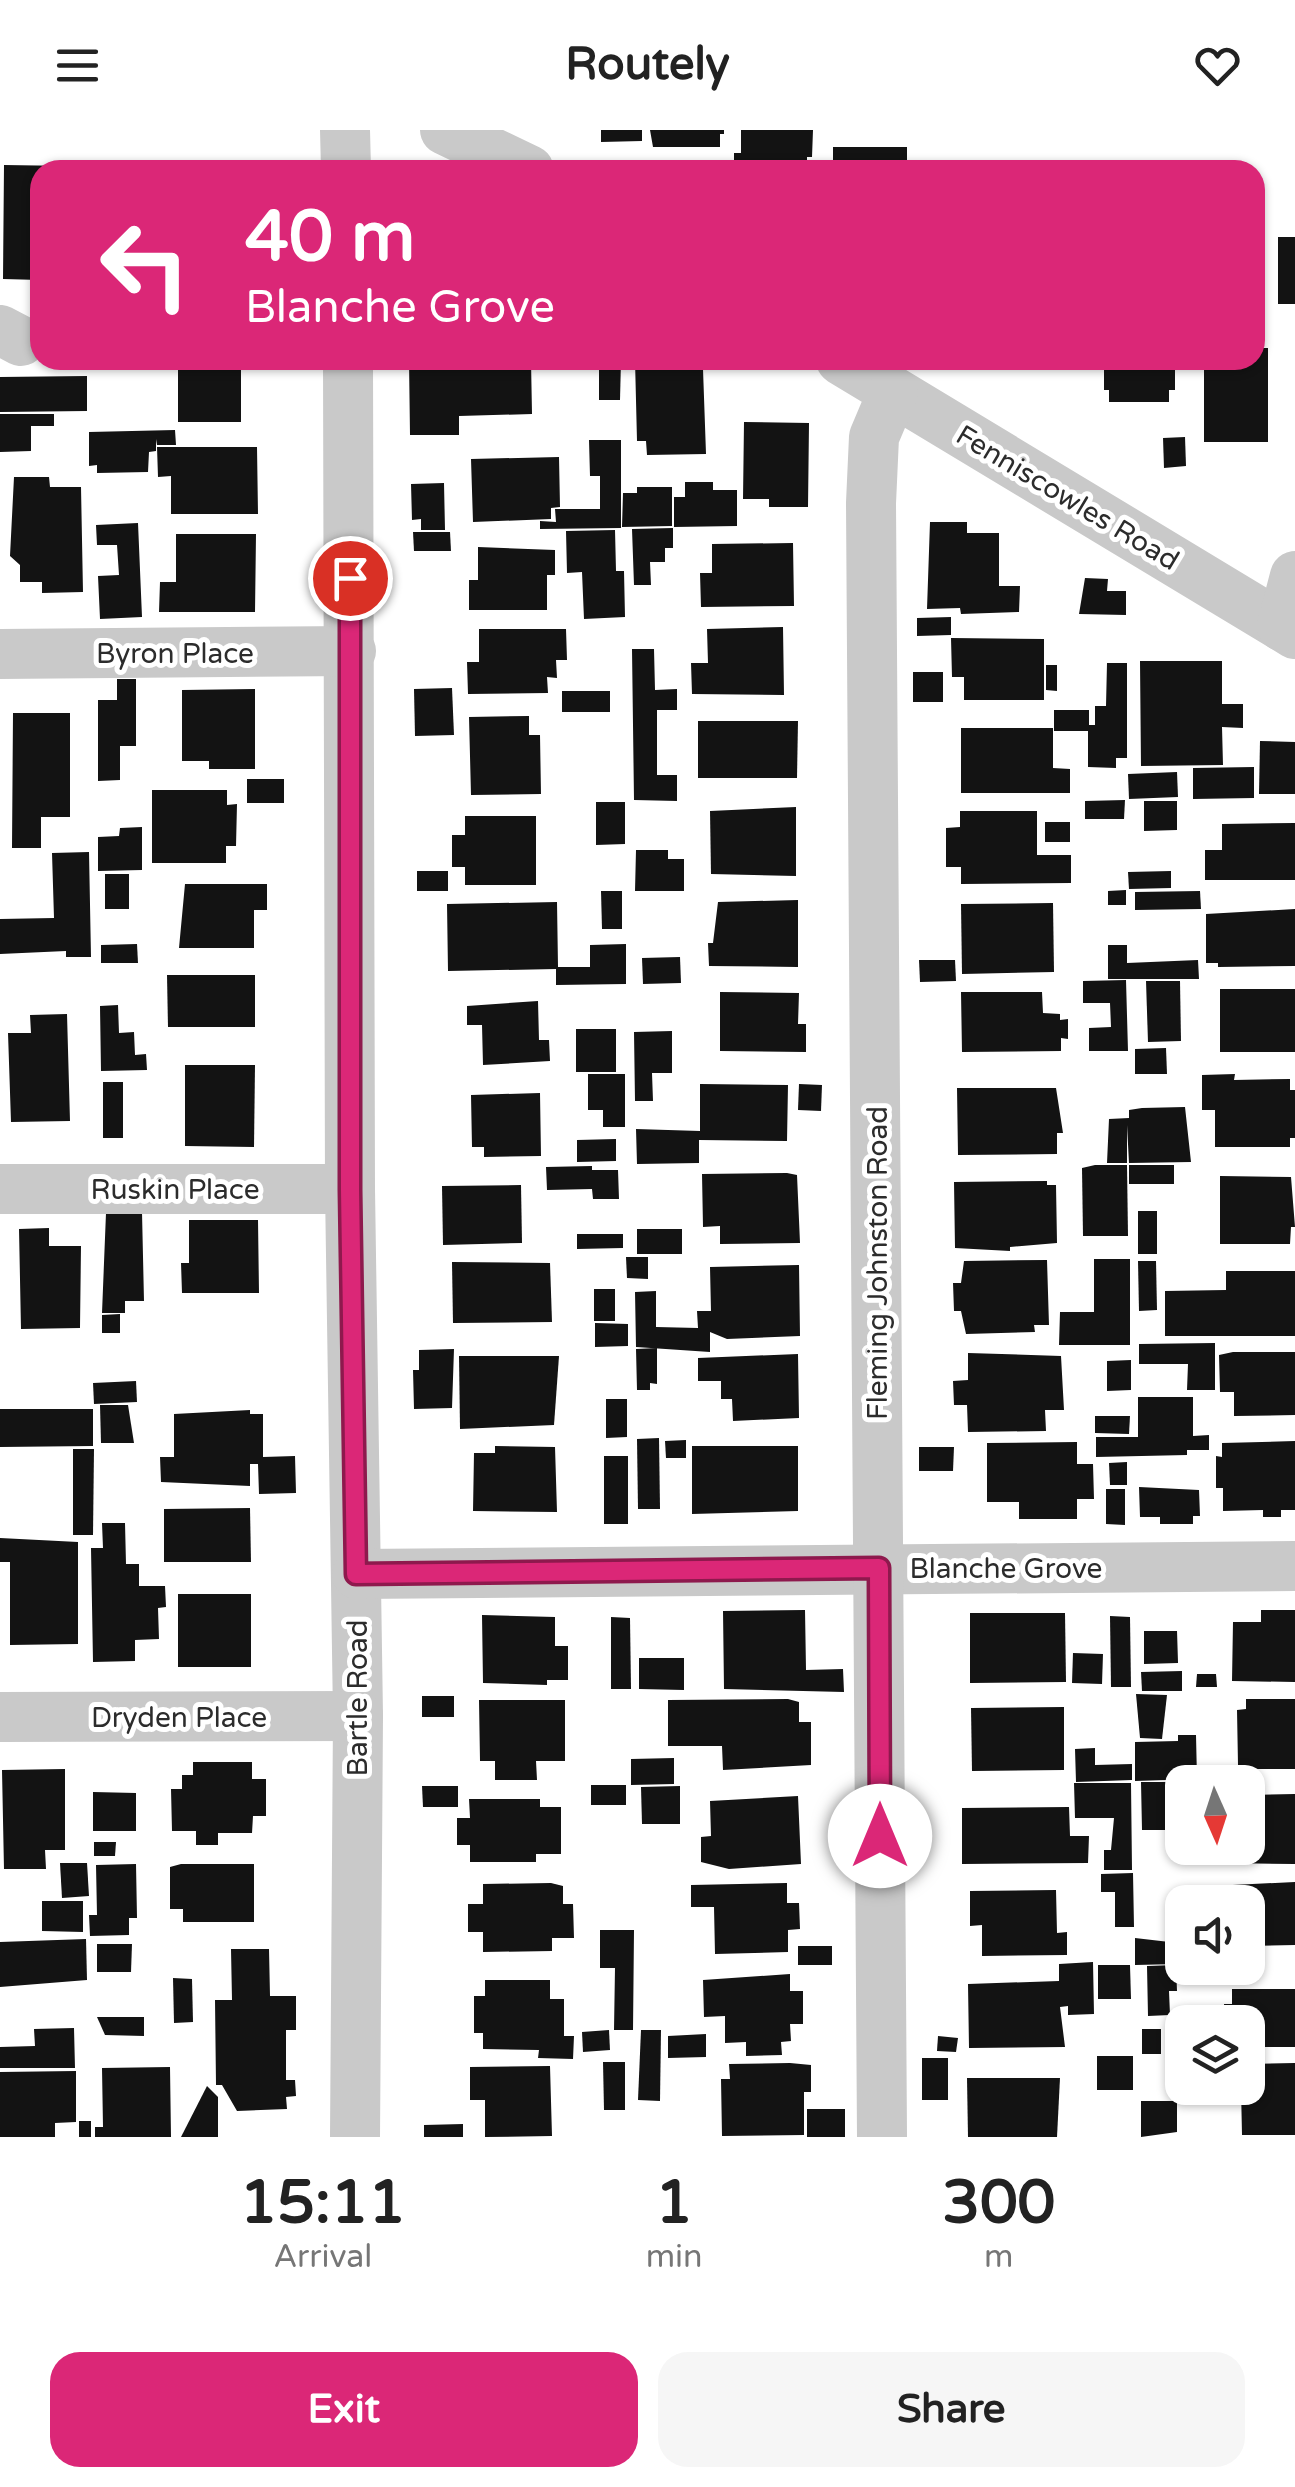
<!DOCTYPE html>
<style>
:root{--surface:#fff;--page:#f6f6f6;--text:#222;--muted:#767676;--accent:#db2777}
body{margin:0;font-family:"Varela Round",sans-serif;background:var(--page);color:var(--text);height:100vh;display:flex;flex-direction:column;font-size:38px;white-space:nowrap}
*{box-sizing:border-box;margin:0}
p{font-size:32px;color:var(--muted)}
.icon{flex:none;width:55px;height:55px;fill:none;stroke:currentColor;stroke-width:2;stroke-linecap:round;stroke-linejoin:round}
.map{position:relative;height:2007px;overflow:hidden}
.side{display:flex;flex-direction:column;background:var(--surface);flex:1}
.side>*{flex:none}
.top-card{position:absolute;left:30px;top:30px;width:1235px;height:210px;border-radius:30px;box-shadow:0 2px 8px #0004;background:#db2777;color:#fff;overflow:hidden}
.needle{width:65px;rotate:177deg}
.buttons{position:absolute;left:1165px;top:1635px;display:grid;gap:20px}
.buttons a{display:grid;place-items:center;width:100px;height:100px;border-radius:20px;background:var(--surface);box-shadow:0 2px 8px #0004;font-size:50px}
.pin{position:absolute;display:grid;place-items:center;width:85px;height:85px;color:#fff;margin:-42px;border:5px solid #fff;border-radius:50%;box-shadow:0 2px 10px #0007}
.me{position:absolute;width:110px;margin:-55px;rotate:0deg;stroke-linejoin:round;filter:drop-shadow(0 0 8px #0008)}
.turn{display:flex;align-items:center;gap:35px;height:210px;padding:0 50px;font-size:45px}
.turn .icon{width:130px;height:130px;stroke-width:2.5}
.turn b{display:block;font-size:70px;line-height:85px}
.eta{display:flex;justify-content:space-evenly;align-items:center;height:170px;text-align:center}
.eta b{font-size:60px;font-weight:700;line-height:70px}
.cta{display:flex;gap:20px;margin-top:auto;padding:20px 50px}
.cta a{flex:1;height:115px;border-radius:30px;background:var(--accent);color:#fff;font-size:40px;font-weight:700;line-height:115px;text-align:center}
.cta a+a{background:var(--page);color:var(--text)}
header{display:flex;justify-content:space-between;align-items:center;height:130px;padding:0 50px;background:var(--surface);font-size:45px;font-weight:700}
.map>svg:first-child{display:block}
</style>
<header><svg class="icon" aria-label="menu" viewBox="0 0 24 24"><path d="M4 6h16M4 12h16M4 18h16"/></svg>Routely<svg class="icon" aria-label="heart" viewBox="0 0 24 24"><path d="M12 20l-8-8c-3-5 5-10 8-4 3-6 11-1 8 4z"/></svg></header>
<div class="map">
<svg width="1295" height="2007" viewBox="0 0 1295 2007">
<rect width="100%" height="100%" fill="#fff"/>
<g fill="#131313">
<path d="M601,0H642V11L601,12Z"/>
<path d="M650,0H724V4H720V17H653Z"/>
<path d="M741,0H813L812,27H807V40H734V23H741Z"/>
<rect x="833" y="17" width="74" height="23"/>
<path d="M146,31L272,32V40H146Z"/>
<path d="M4,35L71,36V40H40V150L3,149Z"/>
<rect x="1278" y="107" width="17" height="67"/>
<path d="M1255,218H1268V312H1204V230H1255Z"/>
<rect x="98" y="230" width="70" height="5"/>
<rect x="178" y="230" width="63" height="62"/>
<path d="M409,230H531L532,284L459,286V305H410Z"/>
<path d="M599,230H621L620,270H599Z"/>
<path d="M635,230H667V240L703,239L706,324L647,325L646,311H637Z"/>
<path d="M1104,230H1175V260H1169V272H1109V260H1104Z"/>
<path d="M87,246V281L0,282V247Z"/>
<path d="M0,284H54V296H31V321L0,322Z"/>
<path d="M744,292L809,293L808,377H769V369H743Z"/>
<path d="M175,300L176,315H157L156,309V321L149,322L148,342L97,343V335L89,336V302Z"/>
<path d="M1185,307L1186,336L1164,338L1163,308Z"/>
<path d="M589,310H621V398L540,399V391L556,392L555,379H600V346H590Z"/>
<path d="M157,317H257L258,384H171V346L158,347Z"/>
<path d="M559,327L560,377L551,378V389L473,392L471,329Z"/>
<path d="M14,347H49L50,357H81L83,462L42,463V452H20V435L10,426Z"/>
<path d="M685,352H713V360H737V396L674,397V367H685Z"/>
<path d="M444,353L445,400H421V389L412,390L411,354Z"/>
<path d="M637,357H672V396L622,397L623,363H637Z"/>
<path d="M930,392H967V403H999V456H1020L1019,482L961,484L960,478L927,479Z"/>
<path d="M138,393L142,487L100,489L98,446L119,445L117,415H97L96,395Z"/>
<path d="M673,398V418H665V432H650L651,455H634L632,399Z"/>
<path d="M615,400L616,441H624L625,487L584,489L582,442L567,443L566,401Z"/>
<path d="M413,402H450L451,421H414Z"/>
<path d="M176,404H256L255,482H159L160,452H176Z"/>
<path d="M793,413L794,476L701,477L700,443H712V414Z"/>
<path d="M478,417L555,420V445H547V480H469V450H478Z"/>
<path d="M1085,448L1108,449L1107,461H1126V485L1079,484Z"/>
<path d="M951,487V505L917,506V488Z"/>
<path d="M783,497L784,565L692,564L691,533H708L707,499Z"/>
<path d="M479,499H566L567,530H556L557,548L547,547L548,563L468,564L467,532H479Z"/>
<path d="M951,508L1044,509V570H964V547H952Z"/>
<path d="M632,519H654L655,560L677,559V580H657V645H677V671L634,670Z"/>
<path d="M1140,531H1222V574H1243V598L1222,597L1223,635L1141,636Z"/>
<path d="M1107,533H1127V628H1116V638L1088,637V601H1054V580H1089V595H1095V576H1106Z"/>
<path d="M1046,535H1057V561L1046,560Z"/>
<rect x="913" y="542" width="30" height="30"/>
<path d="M117,549H136V616H120V650L98,651V570H117Z"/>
<path d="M452,558L454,605L415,606L414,559Z"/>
<path d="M255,559V639H209V631H182V560Z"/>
<rect x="562" y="561" width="48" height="21"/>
<path d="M13,583H70V687H41V718H12Z"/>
<path d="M529,586V605H540L541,664L471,665L469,587Z"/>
<path d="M698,591H798L797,648H698Z"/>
<path d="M961,598H1053V638L1070,639V663H961Z"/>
<path d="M1260,611L1295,612V664H1259Z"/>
<path d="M1254,637V668L1193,669V638Z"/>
<path d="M1177,642L1178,667L1129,669L1128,644Z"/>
<rect x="247" y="649" width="37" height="24"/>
<path d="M152,660H227V675L237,674L236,716H226V733H152Z"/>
<path d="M1125,670L1124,689H1085V671Z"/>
<path d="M1144,671H1177V700L1144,701Z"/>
<path d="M596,672H625V714L596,715Z"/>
<path d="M796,677V746L711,744L710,681Z"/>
<path d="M960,681H1037V725H1071V753L961,754V737H946V698L960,697Z"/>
<path d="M465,686H536V755H465V737H452V705H465Z"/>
<rect x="1045" y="692" width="25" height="20"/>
<path d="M1295,693V750H1205V720H1222V694Z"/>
<path d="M142,697V740L98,741V707L119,706L120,698Z"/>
<path d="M636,720H668V729H684V761H635Z"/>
<path d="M89,722L91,827H66V821L0,824V789L54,788L52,723Z"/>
<rect x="417" y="741" width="31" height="20"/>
<path d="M1171,741V758L1129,759L1128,742Z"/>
<rect x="105" y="744" width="24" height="35"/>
<path d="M185,754H267V780H254V818H179Z"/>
<path d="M1126,760V775H1108V761Z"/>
<path d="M601,761H622V799H602Z"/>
<path d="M1200,761L1201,779L1135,780V762Z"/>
<path d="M798,770V837L709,836L708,813H713L718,772Z"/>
<path d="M557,772L558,837H590V815L626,814V854L556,855V839L448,841L447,774Z"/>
<path d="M1053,773L1054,842L962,844L961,774Z"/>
<path d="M1295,779V836L1218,837V833H1206V784Z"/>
<path d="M137,814L138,833H101V815Z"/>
<path d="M1108,815H1127V833L1198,830L1199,849H1108Z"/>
<path d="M680,827L681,853L643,854L642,828Z"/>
<path d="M919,830H955L956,851L920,852Z"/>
<path d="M167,845H255V897H168Z"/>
<path d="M1126,850L1128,921H1089V898L1111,897L1110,873H1083V851Z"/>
<path d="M1146,851H1180L1181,911L1148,912Z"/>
<rect x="1220" y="859" width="75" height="63"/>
<path d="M720,862L799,863L798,894H806V922L720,921Z"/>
<path d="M961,862H1042L1043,883L1060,884V890L1068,889V909L1061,908V921L962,922Z"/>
<path d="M538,871L539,910H549L550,931L483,935L482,895H467V876Z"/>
<path d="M118,875L119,903L134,902L135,925L146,924L147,940L101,941L100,876Z"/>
<path d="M67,884L70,991L11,992L8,903H31L30,885Z"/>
<rect x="576" y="899" width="40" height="43"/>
<path d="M672,901V943H652L653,971H635L634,902Z"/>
<path d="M1166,918L1167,944H1135V919Z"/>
<path d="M185,935H255L254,1017L185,1016Z"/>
<path d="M588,944H625V997H603V980H588Z"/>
<path d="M1235,944L1234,950L1290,949V960H1295V1008H1290V1017H1215V980H1202V945Z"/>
<rect x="103" y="952" width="20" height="56"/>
<path d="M700,954L788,955L787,1011L699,1010V1033L637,1034L636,999L700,1001Z"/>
<path d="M799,954L822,955L821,981L798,980Z"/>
<path d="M957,958H1056L1063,1003H1057V1024L958,1025Z"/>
<path d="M540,963L541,1026L484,1027V1017H472L471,965Z"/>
<path d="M1185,977L1191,1032L1129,1033L1127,995V1033H1107L1109,989L1129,988V980L1142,978Z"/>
<path d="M616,1009V1031L577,1032V1010Z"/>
<path d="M1095,1035H1127L1128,1106H1083L1082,1038Z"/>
<rect x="1129" y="1035" width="45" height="19"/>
<path d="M592,1036V1040H618L619,1069H593L592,1059L547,1060L546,1037Z"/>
<path d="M787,1043L797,1045L800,1113L720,1114V1096L703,1097L702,1044Z"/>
<path d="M1220,1046L1291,1047L1295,1097H1291L1290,1114H1220Z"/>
<path d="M1047,1051V1055H1056L1057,1113L1010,1117V1121L955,1118L954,1052Z"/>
<path d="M521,1055L522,1113L443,1115L442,1056Z"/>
<rect x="1138" y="1081" width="19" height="43"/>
<path d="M142,1082L144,1171H125V1183H102L106,1083Z"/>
<path d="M189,1090H258L259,1163H182L181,1133H189Z"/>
<path d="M49,1098V1116H81L80,1198L21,1199L19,1099Z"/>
<rect x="637" y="1099" width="45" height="25"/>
<path d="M577,1104H623V1118L577,1119Z"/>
<path d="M626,1127H648V1149L627,1148Z"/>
<path d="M1094,1129H1130V1215H1059L1060,1182H1094Z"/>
<path d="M1047,1130L1049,1195H1034L1035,1202L966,1204L961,1181H954L953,1153H961L964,1131Z"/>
<path d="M1138,1131H1156L1157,1180L1139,1181Z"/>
<path d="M452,1132L550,1133L552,1192L453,1193Z"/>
<path d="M799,1135L800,1206L727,1209L710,1202V1222L636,1217L635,1162L656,1161V1197L698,1198L697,1181H711L710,1137Z"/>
<path d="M1226,1141H1295V1206H1165V1161L1226,1160Z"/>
<rect x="594" y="1159" width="21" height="32"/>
<path d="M120,1184V1203H102V1185Z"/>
<path d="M595,1193L628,1194V1216L595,1217Z"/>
<path d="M1215,1213V1260H1187L1188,1234H1139V1214Z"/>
<path d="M657,1218V1254L650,1253V1260H637L636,1219Z"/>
<path d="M454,1219L452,1278L414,1279L413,1240H419V1220Z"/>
<path d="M1233,1222H1295V1285L1234,1286V1262H1220L1219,1225Z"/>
<path d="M968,1223L1061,1226L1064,1280H1045L1046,1301L968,1302L967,1275H954L953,1251L968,1250Z"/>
<path d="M798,1224L799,1288L733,1291L732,1269H721V1251H698V1228Z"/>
<path d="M459,1226H559L554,1295L460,1299Z"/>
<path d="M1131,1230V1260L1107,1261V1231Z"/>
<path d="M136,1251L137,1272L94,1274L93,1253Z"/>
<path d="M1138,1267H1193V1306L1209,1305V1320H1187V1325L1096,1327V1307H1138Z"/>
<path d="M606,1269H627V1307L606,1308Z"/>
<path d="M100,1275H128L134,1313H101Z"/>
<path d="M0,1279H93V1316L0,1317Z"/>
<path d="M250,1280V1284H263V1327L295,1326L296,1363L259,1364L258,1334H250V1356L161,1352L160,1327H174V1284Z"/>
<path d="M1095,1286H1130L1129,1304L1095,1303Z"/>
<path d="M659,1308L660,1379H638L637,1309Z"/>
<path d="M686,1310V1328H666L665,1311Z"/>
<path d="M1295,1311V1380H1281V1387H1263V1380L1223,1381V1358H1216V1326L1222,1327V1313Z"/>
<path d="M1077,1312V1334H1093L1094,1369H1077V1389H1019V1372H987V1313Z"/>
<path d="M495,1316L555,1317L557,1382L473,1381L474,1323H495Z"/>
<path d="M692,1316H798V1381L692,1384Z"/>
<path d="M919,1317H954L953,1341H919Z"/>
<path d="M73,1319H94L93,1405H73Z"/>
<rect x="604" y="1326" width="24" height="68"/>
<path d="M1127,1332V1355H1110L1109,1333Z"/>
<path d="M1139,1357L1199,1360L1200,1386H1193V1394H1160V1387H1140Z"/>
<path d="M1106,1359H1125V1395L1106,1394Z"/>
<path d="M250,1378L251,1432H164V1379Z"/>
<path d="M102,1393H125L126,1434H139V1456H165L166,1477L158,1478L159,1509L135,1510V1531L93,1532L91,1418H103Z"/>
<path d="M0,1408L78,1412V1514L10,1515V1432H0Z"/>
<rect x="178" y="1464" width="73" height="73"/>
<path d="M805,1480L806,1540L843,1539L844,1562L724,1559L723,1481Z"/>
<path d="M1261,1480H1295V1552L1232,1551L1233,1492H1261Z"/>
<path d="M970,1483H1065L1066,1552L970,1553Z"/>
<path d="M482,1485L555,1487V1516H568V1550H547V1555L483,1553Z"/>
<path d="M1110,1486L1130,1487L1131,1557H1111Z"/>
<path d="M611,1487L630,1488L631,1559H611Z"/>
<path d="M1144,1501H1177L1178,1533L1144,1534Z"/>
<path d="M1073,1523L1103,1524L1102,1554L1072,1553Z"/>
<path d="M639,1528H684V1560L639,1559Z"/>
<path d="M1182,1541V1561H1142L1141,1542Z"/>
<path d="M1197,1544H1216L1217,1557H1196Z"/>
<path d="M1136,1564L1167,1565L1162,1609L1140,1608Z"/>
<rect x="422" y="1566" width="32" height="21"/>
<path d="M788,1569L799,1572V1592H811V1635L723,1640L722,1616H668V1570Z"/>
<path d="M1246,1569H1295V1639H1245L1238,1635L1237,1580L1246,1579Z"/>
<path d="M479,1570H565V1631H536L537,1650H495V1631H480Z"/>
<path d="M1064,1577V1640L972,1641L971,1578Z"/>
<path d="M1178,1605H1196L1197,1649L1135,1651V1612L1178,1611Z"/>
<path d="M1095,1618V1635L1132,1634V1650L1076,1652L1075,1619Z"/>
<path d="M674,1628V1654L631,1655V1629Z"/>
<path d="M193,1632H252V1649H266V1686H253L252,1703H218V1715H196V1701H172L171,1659H182V1645H193Z"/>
<path d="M65,1639V1720H45L46,1739H4L2,1640Z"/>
<path d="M1141,1652H1178V1674H1182L1179,1700H1142Z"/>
<path d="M1074,1653H1131L1132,1740H1104V1720H1111L1114,1688H1075Z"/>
<rect x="591" y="1655" width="35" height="20"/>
<path d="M422,1656H458V1677H423Z"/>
<path d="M680,1656V1694H642L641,1657Z"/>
<path d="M93,1662L136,1663V1701H93Z"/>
<path d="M1295,1664V1734L1226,1733V1718H1248V1665Z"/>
<path d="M798,1666L801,1734L729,1739L701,1732V1707L711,1706L710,1671Z"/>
<path d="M469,1669H540V1677H561V1724H536V1732H470V1715H457V1688H470Z"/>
<path d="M1069,1677L1070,1706H1089L1088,1733L962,1734V1678Z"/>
<path d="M94,1712H116L115,1726H94Z"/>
<path d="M60,1733H87L89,1766L62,1768Z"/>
<path d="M136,1734L137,1788H129V1805L90,1806L89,1785H97L96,1735Z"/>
<path d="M181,1734H254V1792H183V1779H170V1737Z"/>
<path d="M1133,1743L1134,1797H1115V1762H1101V1744Z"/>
<path d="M1295,1752V1815L1248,1816V1772H1213V1756Z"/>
<path d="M551,1753L563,1756V1774H573L574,1808H552V1821L483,1822V1802H468V1774H483V1754Z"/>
<path d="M787,1753V1773H799L800,1799L788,1800V1822L715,1824L714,1777H691V1755Z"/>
<path d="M1056,1760L1057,1803L1067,1802V1825L982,1826V1795L970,1796V1761Z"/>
<path d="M42,1771H83V1802L42,1801Z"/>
<path d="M600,1800H634L633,1900H614L615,1838H600Z"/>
<path d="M1135,1808L1178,1813L1179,1834L1135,1835Z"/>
<path d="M86,1809L87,1850L0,1857V1812Z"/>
<path d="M97,1814H132L131,1842H97Z"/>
<rect x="798" y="1816" width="34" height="19"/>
<path d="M231,1819H269L270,1866H296V1900H286V1950H295L296,1966L286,1967L287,1979L237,1981L222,1955H216L215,1870H232Z"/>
<path d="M1093,1832L1094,1884L1068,1885V1876L1060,1877L1065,1917L969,1918L968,1854L1059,1851V1834Z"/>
<path d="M1098,1835H1130L1131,1869H1098Z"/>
<path d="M1176,1835L1177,1861H1169L1170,1885L1148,1886L1147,1836Z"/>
<path d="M790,1844V1861H803V1894H790L791,1911L781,1912L782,1925L746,1926V1912L725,1913V1886L704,1887L703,1850Z"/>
<path d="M173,1848L192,1849L193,1892L174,1893Z"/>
<path d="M485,1850H550V1869H564V1906H574L573,1929L538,1928L539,1920L483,1919V1903H474V1866H485Z"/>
<path d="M1232,1859H1295V1917H1248V1892H1194V1887H1225L1224,1874H1232Z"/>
<path d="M97,1887H144V1906L105,1905Z"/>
<path d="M74,1898L75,1938H0V1917L35,1916L34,1899Z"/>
<rect x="1142" y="1899" width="19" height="25"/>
<path d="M609,1900L610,1920L583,1922L582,1902Z"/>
<path d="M641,1900H661L660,1971L638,1970Z"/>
<path d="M706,1904V1927L668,1928V1906Z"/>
<path d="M938,1906L958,1908L956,1922L937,1921Z"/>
<rect x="1097" y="1926" width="36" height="34"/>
<rect x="922" y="1928" width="26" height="42"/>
<path d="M603,1932H625V1980H604Z"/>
<path d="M790,1933L811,1935V1962H804V2005L722,2006L721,1949H730L729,1934Z"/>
<path d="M1295,1933V2005H1242L1241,1958H1248V1934Z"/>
<path d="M550,1936L552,2006L485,2007V1970H470V1937Z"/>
<path d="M170,1937L171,2007H95V1997H103L102,1938Z"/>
<path d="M76,1941V1992L55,1993V2007H0V1942Z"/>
<path d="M967,1948H1060L1057,2007H968Z"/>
<path d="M207,1956L218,1967V2007H181Z"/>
<path d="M1141,1971H1177V2002L1141,2007Z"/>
<rect x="807" y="1979" width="38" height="28"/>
<rect x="79" y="1991" width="12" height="16"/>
<path d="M463,1994V2007H424V1995Z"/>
</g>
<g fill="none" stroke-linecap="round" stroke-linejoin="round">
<g stroke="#c9c9c9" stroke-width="50">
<path d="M345,0L346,40"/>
<path d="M445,0L529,40"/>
<path d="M0,200L21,211"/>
<path d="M348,230L350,1059L358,1586L355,2007"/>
<path d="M841,230L1295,504"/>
<path d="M1282,496L1295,446"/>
<path d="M0,524L351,521"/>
<path d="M0,1059H350"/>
<path d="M357,1444L1295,1436"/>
<path d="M0,1587L358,1586"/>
<path d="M882,2007L871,373L874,307L893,262"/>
</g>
</g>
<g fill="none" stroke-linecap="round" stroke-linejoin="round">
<g stroke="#8e194d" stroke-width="25">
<path id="route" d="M350,448V1060L356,1444L879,1438L880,1706"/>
</g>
<use href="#route" stroke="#db2777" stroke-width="18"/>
</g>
<g text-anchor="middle" stroke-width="10" stroke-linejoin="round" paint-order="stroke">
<g font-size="28" fill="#2c2c2c" stroke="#fff">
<text transform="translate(1068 367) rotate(31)" y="10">Fenniscowles Road</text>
<text x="175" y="533">Byron Place</text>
<text x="175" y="1069">Ruskin Place</text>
<text transform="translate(877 1133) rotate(-90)" y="10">Fleming Johnston Road</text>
<text x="1006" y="1448">Blanche Grove</text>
<text transform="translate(357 1568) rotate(-90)" y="10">Bartle Road</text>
<text x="179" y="1597">Dryden Place</text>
</g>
</g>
</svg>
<div class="buttons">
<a><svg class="needle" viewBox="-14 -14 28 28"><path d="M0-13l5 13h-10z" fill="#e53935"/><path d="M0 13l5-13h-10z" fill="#767676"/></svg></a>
<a><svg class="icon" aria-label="sound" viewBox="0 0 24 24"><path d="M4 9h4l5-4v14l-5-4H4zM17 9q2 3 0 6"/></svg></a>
<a><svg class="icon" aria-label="layers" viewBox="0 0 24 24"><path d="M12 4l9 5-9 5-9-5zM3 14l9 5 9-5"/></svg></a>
</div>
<div class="pin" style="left:350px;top:448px;background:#d93025"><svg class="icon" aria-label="arrive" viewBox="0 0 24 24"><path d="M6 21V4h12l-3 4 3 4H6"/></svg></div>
<svg class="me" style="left:880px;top:1706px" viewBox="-20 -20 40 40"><circle r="19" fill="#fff"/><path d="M0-13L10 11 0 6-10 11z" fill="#db2777"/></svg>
<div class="top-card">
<div class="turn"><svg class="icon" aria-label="left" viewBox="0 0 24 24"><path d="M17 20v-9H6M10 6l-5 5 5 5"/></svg><div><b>40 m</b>Blanche Grove</div></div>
</div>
</div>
<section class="side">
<div class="eta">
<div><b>15:11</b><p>Arrival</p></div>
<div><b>1</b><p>min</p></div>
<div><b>300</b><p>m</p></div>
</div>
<div class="cta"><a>Exit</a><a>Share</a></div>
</section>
